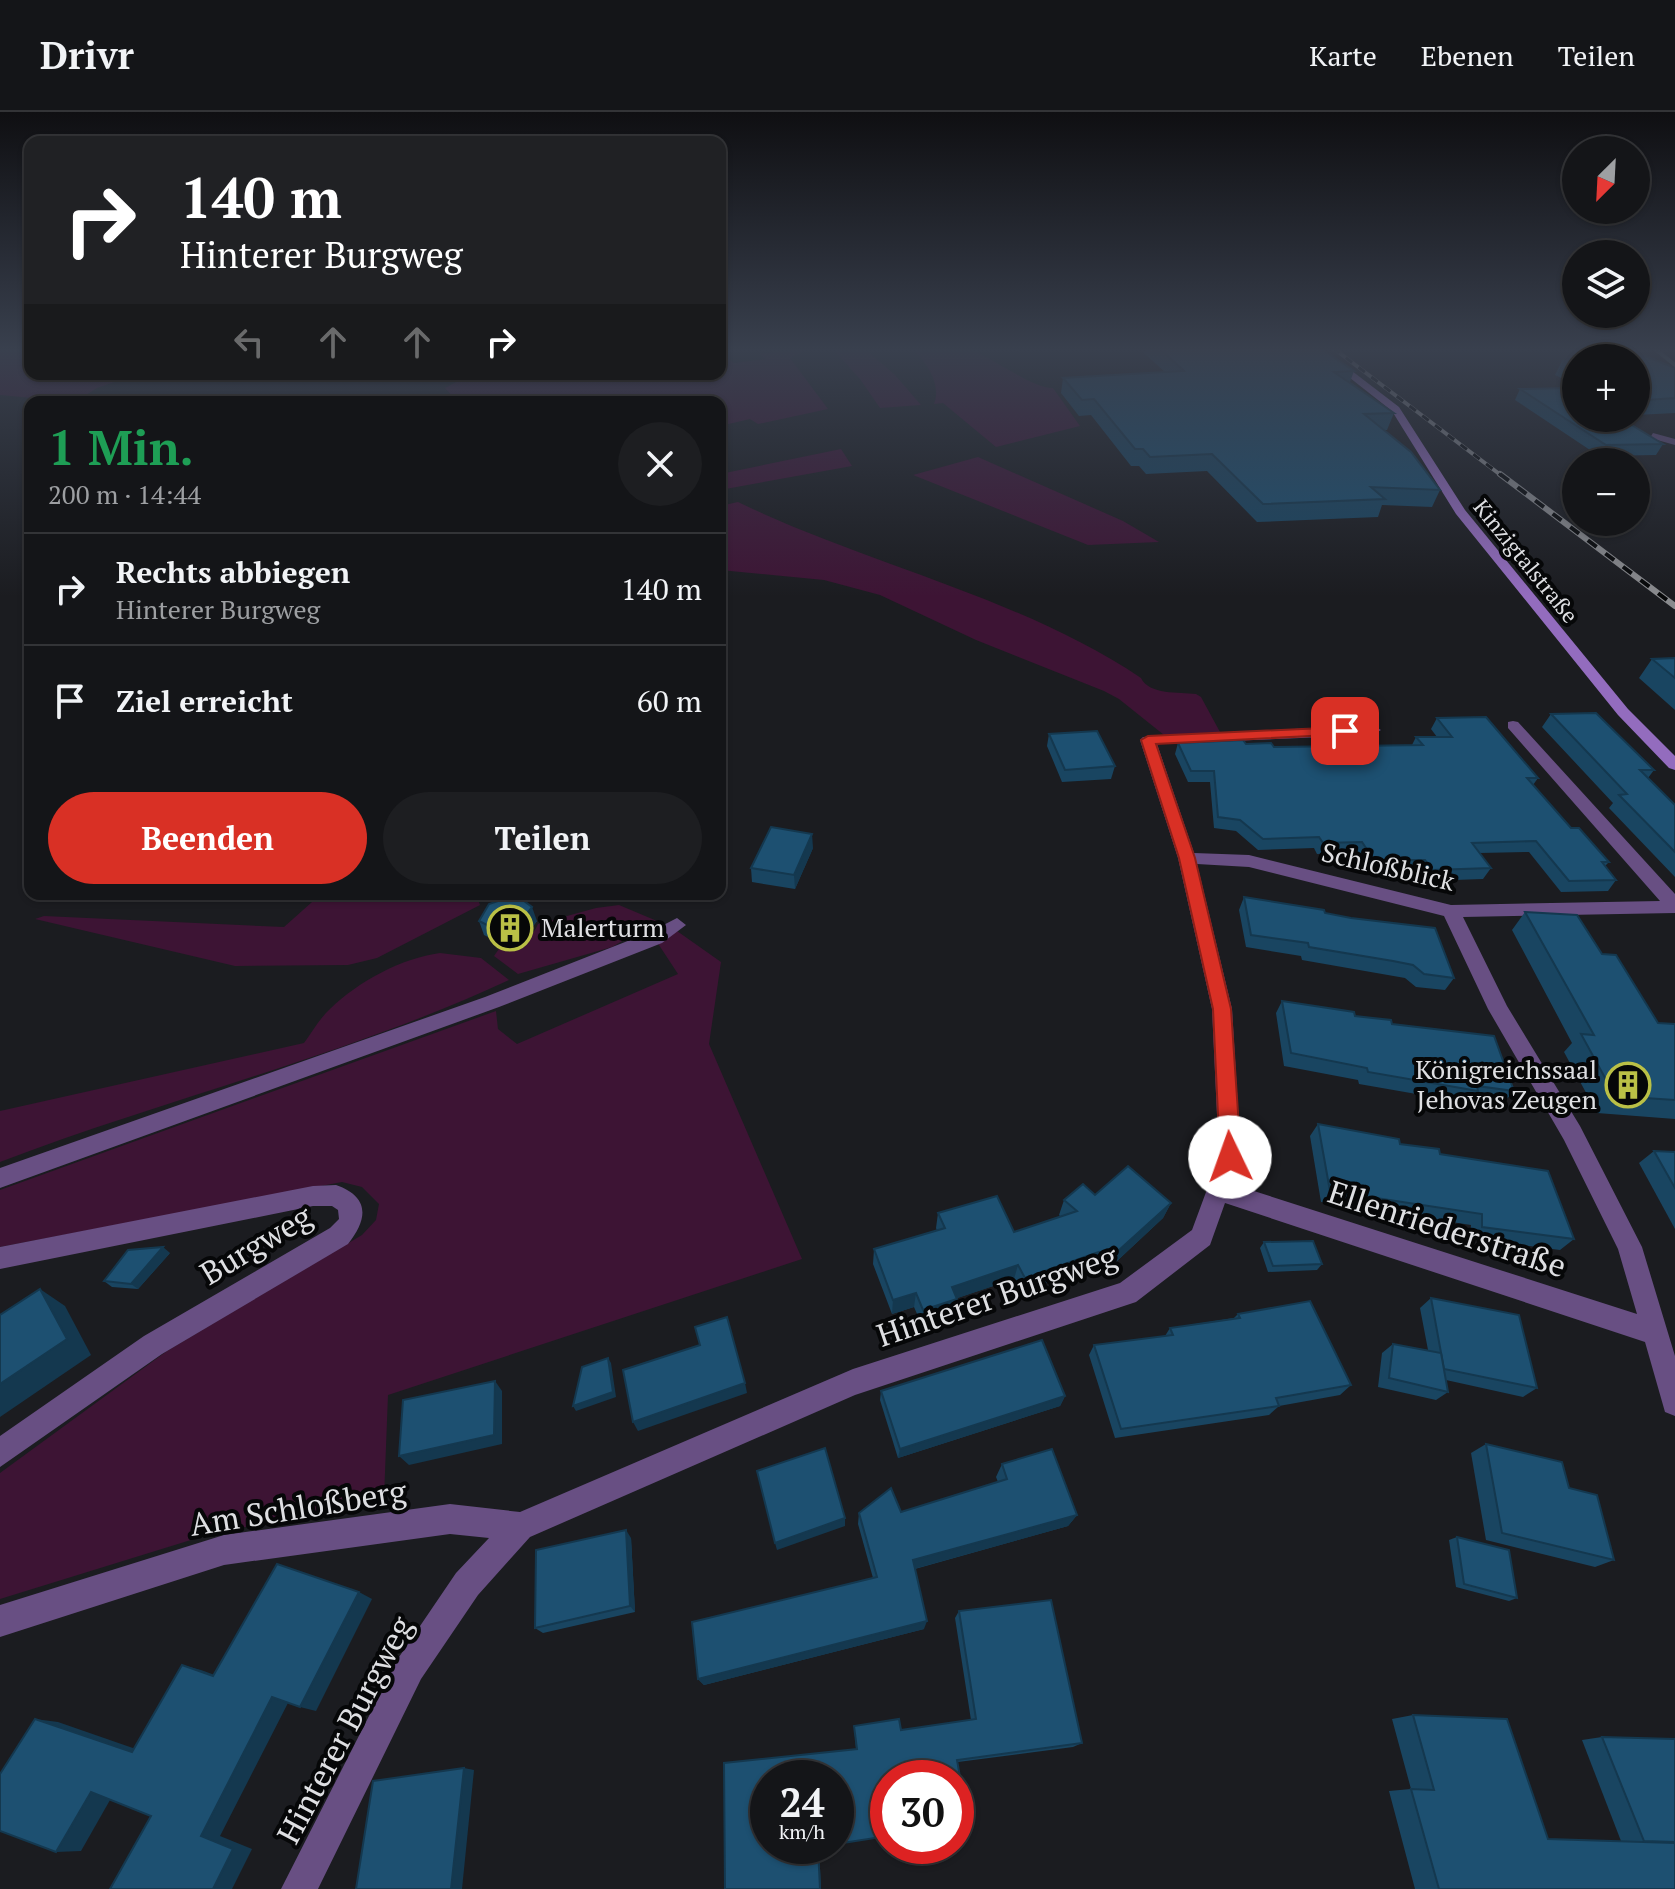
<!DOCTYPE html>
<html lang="de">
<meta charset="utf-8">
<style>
:root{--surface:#141518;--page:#1d1e21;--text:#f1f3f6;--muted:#9d9fa2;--line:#333437;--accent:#d93025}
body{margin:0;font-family:"PT Serif",serif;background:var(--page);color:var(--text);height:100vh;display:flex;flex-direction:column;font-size:30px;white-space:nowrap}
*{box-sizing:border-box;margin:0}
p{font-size:26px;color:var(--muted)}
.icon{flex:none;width:44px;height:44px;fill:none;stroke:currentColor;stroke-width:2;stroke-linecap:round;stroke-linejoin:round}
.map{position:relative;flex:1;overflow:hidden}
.side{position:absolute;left:24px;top:284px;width:702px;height:504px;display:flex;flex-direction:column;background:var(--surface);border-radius:16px;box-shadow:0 2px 6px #0004,0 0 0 2px var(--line)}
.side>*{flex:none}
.hud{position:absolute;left:24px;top:24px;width:702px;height:244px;border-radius:16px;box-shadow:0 2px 6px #0004,0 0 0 2px var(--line);background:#202124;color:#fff;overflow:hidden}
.needle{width:52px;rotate:204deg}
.buttons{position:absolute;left:1562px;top:24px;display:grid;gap:16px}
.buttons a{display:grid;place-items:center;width:88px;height:88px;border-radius:50%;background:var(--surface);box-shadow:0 2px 6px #0004,0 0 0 2px var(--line);font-size:40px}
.speed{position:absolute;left:750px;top:1648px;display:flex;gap:16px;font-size:40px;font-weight:700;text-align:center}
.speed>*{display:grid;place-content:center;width:104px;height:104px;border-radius:50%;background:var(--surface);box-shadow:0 2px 6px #0004,0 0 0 2px var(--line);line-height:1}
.speed small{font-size:20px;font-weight:400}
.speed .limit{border:12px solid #d22;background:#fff;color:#111}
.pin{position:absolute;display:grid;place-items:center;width:68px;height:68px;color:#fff;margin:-34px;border-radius:16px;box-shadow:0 4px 12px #0006}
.me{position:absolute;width:88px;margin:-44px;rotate:357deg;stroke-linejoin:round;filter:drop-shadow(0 0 6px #0008)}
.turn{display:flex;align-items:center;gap:28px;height:168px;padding:0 24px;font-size:36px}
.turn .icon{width:104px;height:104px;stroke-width:2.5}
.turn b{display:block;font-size:56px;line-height:68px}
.lanes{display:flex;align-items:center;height:76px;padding:0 24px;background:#0003;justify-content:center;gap:40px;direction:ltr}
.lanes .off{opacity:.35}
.round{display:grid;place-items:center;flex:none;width:84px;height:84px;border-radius:42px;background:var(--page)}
.overview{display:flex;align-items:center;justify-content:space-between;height:136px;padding:0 24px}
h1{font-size:48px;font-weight:600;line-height:60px;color:#1e9e55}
.cta{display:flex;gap:16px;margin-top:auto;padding:16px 24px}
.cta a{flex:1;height:92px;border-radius:48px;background:var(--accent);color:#fff;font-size:32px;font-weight:600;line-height:92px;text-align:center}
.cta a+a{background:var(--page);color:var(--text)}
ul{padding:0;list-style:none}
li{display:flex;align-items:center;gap:24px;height:112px;padding:0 24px;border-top:2px solid var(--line)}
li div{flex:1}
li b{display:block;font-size:30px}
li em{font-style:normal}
header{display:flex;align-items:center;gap:48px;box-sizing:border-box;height:112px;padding:0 40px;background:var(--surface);border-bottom:2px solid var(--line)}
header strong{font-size:38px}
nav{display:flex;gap:44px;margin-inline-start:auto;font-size:28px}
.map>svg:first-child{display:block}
</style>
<header>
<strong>Drivr</strong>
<nav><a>Karte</a><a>Ebenen</a><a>Teilen</a></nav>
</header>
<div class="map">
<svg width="1675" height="1777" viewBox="0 0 1675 1777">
<rect width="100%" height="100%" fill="#1b1c20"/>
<g fill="#3d1434">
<path d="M0,236H30V262H137L97,276L75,290L0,283Z"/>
<path d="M810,236L790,246L828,297L758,312L750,307L720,314V290H458L445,276L471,262H720V240L734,251L766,247L759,242Z"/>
<path d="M832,236H864L895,263L921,293L880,296L860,267Z"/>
<path d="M912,236C929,236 953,232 969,237C993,245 1032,277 1053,276L1080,314L996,335L943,291L934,292C942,272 926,250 912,236Z"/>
<path d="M841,337L852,354L720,378V362Z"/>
<path d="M978,345L1123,409L1159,430L1088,433L913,363Z"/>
<path d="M738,390C868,453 1021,485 1141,566C1149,583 1179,580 1196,582L1201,585L1220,620L1164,623L1119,587L1104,579L976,528L880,483L824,468L720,458V394Z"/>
<path d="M321,782H476L480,793L377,846L348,853L235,854L35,807L44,804L284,815Z"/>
<path d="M619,793L657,809L612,835L518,862L494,844L501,834C518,833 531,829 538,812L596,796Z"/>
<path d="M677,819L721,850L709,932L802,1147L388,1283L384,1386L207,1423L0,1487V1361L167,1239L362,1123L376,1108L379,1092L362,1075L342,1070L0,1135V1078L496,899L498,917L517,932L678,862L657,830Z"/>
<path d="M440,841L481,846L509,868C346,944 168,986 0,1050V999L304,931C312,920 320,906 330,897C359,869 402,846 440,841Z"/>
</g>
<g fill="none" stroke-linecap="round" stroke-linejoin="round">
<path stroke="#55767c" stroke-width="4" d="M1654,236L1675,253"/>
<g fill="#684f83" fill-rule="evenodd">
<path d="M1653,321L1675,327V333L1650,326Z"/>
<path d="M1513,609L1518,610L1675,782V801L1463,805L1507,894L1580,1014L1642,1135L1675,1244V1304L1665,1300L1645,1230L1225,1091L1210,1133L1136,1190L855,1283L530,1425L478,1483L421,1567L318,1777H281L399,1545L456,1461L489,1426L450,1422L224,1453L0,1525V1493L224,1423L450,1392L520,1400L853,1257L1120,1171L1192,1118L1219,1045L1212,897L1178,746L1140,628L1143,625L1373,613L1381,618L1373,623L1157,632L1194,741L1249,743L1451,793L1660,789L1508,616V610ZM1197,752L1249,755L1444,804L1488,897L1564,1028L1618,1137L1637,1202L1232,1072L1241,1045L1232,897Z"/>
<path d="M677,806L686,813L662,831L499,895L0,1076V1056L485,885L648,821Z"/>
<path d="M336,1073C370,1085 368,1107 348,1132L162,1242L0,1355V1324L144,1224L330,1116L339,1107L338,1098L332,1094H313L0,1157V1135L313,1074Z"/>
</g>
<path fill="#936cbe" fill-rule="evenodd" d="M1312,236H1322L1399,295L1465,398L1628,597L1675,644V658L1669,656L1618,603L1456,402L1392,299Z"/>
<g stroke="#8a8b8e" stroke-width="4">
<path id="rail-far1" d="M1333,236L1502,364"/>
</g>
<g stroke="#8a8b8e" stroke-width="6">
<path id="rail" d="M1500,362L1675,494"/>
</g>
<use href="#rail-far1" stroke="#060708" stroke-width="3" stroke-dasharray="8" stroke-linecap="butt"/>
<use href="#rail" stroke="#060708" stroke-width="4" stroke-dasharray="11" stroke-linecap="butt"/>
</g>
<g fill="#194561">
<path d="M1145,236H1320L1354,259L1350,270L1394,301L1387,318H1384L1440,378L1432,395L1382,393L1378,405L1257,410L1207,359L1146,362L1139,354H1131L1091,303L1079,304L1061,281L1063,266L1165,260L1144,241Z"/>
<path d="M1636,246L1675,256V301L1636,303Z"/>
<path d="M1576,248V273L1555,263L1562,249Z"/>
<path d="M1520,277L1663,332L1656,343L1599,344L1515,288Z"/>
<path d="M1675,546V598L1639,566L1652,547Z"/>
<path d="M1551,602L1654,658L1648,666L1675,693V765L1609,696L1613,691L1542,615Z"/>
<path d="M1437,606L1538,666L1533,673L1571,716L1609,750L1605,754L1616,768L1608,779L1561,780L1529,740L1479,741L1491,756L1483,767L1425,769L1418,758L1368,759L1356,741L1317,742L1314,736L1258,738L1236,719L1214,716L1210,670H1188L1175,642L1178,631L1246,632L1274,635L1412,633L1416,625H1437L1431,617Z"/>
<path d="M1049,622L1115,654L1111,667L1062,670L1047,634Z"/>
<path d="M813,736L795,777L752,770L751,756Z"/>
<path d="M1244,785L1325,801L1454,866L1445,878L1416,875L1405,866L1302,848L1301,844L1246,835L1239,798Z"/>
<path d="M1525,800L1602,842L1658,911L1675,912V1007L1597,1001L1564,940L1572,931L1512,818Z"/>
<path d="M479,809H537L524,826L500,831L484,823Z"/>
<path d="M1282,889L1392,912L1514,979L1503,991L1472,987L1468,991L1359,972L1358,968L1284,954L1276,901Z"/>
<path d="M1318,1012L1440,1042L1574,1127L1560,1138L1470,1126L1471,1113L1321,1090L1310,1024Z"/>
<path d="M1654,1039L1675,1040V1117L1639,1051Z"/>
<path d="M1095,1083L1171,1091L1163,1106L1102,1163L1093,1154L1020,1180L1014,1167L957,1186L954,1201L921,1211L914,1195L892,1202L873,1152L874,1137L937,1119L936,1116L938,1101L1014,1120L1061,1105L1059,1103L1064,1088Z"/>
<path d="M1264,1130L1322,1152L1317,1158L1268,1160L1260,1136Z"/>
<path d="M170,1141L138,1177L112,1175L104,1169Z"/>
<path d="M1431,1186L1537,1276L1523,1285L1446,1268L1448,1280L1436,1288L1378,1275L1382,1241L1393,1232L1428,1238L1420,1196Z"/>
<path d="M1238,1202L1351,1273L1340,1283L1279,1294L1269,1303L1115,1326L1089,1243L1094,1233L1165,1224L1170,1216L1234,1206Z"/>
<path d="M881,1279L1065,1284L1060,1294L898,1346L880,1288Z"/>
<path d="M1486,1332L1569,1376L1614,1448L1595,1455L1486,1428L1471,1341Z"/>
<path d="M1002,1352L1077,1403L1068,1414L915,1457L924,1517L704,1573L698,1567L873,1466L858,1412L859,1401L901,1400L998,1370L996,1365Z"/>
<path d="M1457,1425L1517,1486L1509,1489L1456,1475L1449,1428Z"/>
<path d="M631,1426L635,1500L543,1521L535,1516Z"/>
<path d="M959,1499L1082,1631L1073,1635L958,1650L819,1735L821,1777H725L856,1637L854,1614L901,1618L971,1608L955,1506Z"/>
<path d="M1413,1603L1548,1727L1675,1777H1415L1389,1679L1411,1677L1392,1607Z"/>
<path d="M1602,1625L1675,1730L1621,1729L1582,1628Z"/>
</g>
<g fill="#14384f">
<path d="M812,722L813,736L795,777L794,763Z"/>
<path d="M532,795L537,809L524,826L500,831L495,817Z"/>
<path d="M1171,1091L1163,1106L1102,1163L1108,1148Z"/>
<path d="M163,1135L170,1141L138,1177L131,1172Z"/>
<path d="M1099,1140L1093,1154L1020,1180L1025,1166Z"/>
<path d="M1018,1153L1014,1167L949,1189L952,1175Z"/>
<path d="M40,1177L65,1194L91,1243L0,1305V1272Z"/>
<path d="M916,1181L914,1195L892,1202L893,1188Z"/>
<path d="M957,1187L954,1201L921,1211L923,1198Z"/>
<path d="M608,1246L611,1251L616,1285L576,1299L573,1294Z"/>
<path d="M495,1269L502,1279V1332L409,1353L399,1344Z"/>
<path d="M745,1271L747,1281L638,1319L633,1310Z"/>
<path d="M1065,1284L1060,1294L898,1346L900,1337Z"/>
<path d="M1077,1403L1068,1414L910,1458L913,1448Z"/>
<path d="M845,1406V1414L777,1438L775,1431Z"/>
<path d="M626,1418L631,1426L635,1500L630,1494Z"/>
<path d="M359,1480L372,1487L316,1599L300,1595Z"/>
<path d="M927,1509L924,1517L704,1573L698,1567Z"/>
<path d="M182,1553L201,1558L231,1569L213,1564Z"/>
<path d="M272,1585L289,1589L220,1724L252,1737L232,1777H213L201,1724Z"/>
<path d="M35,1607L58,1610L153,1643L132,1640Z"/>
<path d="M464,1656L474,1658L462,1777H451Z"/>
<path d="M91,1680L114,1681L81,1739L56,1740Z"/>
</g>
<g fill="#1d5071" stroke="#14384f" stroke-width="2">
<path d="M1159,236H1320L1354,259L1334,260L1394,301L1364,302L1411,340L1440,378L1371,375L1385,387L1263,392L1212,342L1150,345L1143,337H1135L1094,287L1082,288L1063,266L1184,259Z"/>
<path d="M1645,244L1675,256V286L1646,288L1636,283V246H1606Z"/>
<path d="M1576,248V255L1562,249Z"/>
<path d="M1572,276L1576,279V306H1620L1663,332L1606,333L1520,277Z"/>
<path d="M1675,546V566L1652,547Z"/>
<path d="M1596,601L1654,658H1640L1675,693V740L1619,683L1627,682L1551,602Z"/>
<path d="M1486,605L1538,666H1527L1571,716H1579L1609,750H1602L1616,768L1569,769L1536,729L1472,731L1491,756L1432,758L1425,748H1374L1362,730L1323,731L1319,725L1263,727L1240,708L1218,705L1214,659H1191L1178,631L1243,628L1246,632L1271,631L1274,635L1423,633L1416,625H1452L1437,606Z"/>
<path d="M1097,619L1115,654L1065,658L1049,622Z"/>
<path d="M771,715L812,722L794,763L751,756Z"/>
<path d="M516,783L532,795L519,812L495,817L479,809L489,792Z"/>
<path d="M1244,785L1324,798L1325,801L1351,806L1435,816L1454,866L1424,862L1413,853L1393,849L1309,835L1308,831L1251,823Z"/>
<path d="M1525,800L1577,803L1602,842L1616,843L1658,911L1675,912V988L1615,984L1581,922L1594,923Z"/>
<path d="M1282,889L1354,900L1355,904L1391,908L1392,912L1494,924L1514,979L1477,974L1478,979L1368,960L1367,956L1291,941Z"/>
<path d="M1318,1012L1399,1027L1400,1032L1439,1037L1440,1042L1548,1059L1574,1127L1482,1115V1102L1330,1079Z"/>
<path d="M1654,1039L1675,1040V1076Z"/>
<path d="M1128,1054L1171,1091L1108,1148L1099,1140L1025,1166L1018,1153L952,1175L957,1187L923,1198L916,1181L893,1188L874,1137L945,1116L938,1101L997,1084L1014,1120L1077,1099L1064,1088L1083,1072L1095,1083Z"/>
<path d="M1313,1129L1322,1152L1273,1154L1264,1130Z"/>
<path d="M163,1135L131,1172L104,1169L128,1138Z"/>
<path d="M40,1177L67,1227L0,1272V1203Z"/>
<path d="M1431,1186L1519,1203L1537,1276L1444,1257Z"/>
<path d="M1310,1189L1351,1273L1276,1286L1279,1294L1121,1317L1094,1233L1173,1223L1170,1216L1240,1206L1238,1202Z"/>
<path d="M727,1205L745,1271L633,1310L623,1258L700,1233L695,1215Z"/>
<path d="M1042,1228L1065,1284L900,1337L881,1279Z"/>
<path d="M1393,1232L1441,1241L1448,1280L1389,1266Z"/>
<path d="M608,1246L613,1280L573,1294L582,1255Z"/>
<path d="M495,1269L494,1323L399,1344L403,1288Z"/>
<path d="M1486,1332L1562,1350L1569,1376L1597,1383L1614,1448L1502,1421Z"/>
<path d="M825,1336L845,1406L775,1431L757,1359Z"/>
<path d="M1052,1337L1077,1403L913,1448L927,1509L698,1567L692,1510L877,1465L859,1401L891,1376L901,1400L1007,1367L1002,1352Z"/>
<path d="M626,1418L630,1494L535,1516L536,1438Z"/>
<path d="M1457,1425L1509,1438L1517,1486L1464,1472Z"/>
<path d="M277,1452L359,1480L300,1595L272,1585L201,1724L233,1737L213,1777H110L151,1704L91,1680L56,1740L0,1719V1662L35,1607L132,1640L182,1553L213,1564Z"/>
<path d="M1051,1488L1082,1631L957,1648L968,1710L956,1712V1666H888V1724L836,1732V1666H768V1734H826L818,1735L820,1777H725L724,1651L857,1637L854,1614L899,1607L901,1618L976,1607L959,1499Z"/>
<path d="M1413,1603L1507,1607L1548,1727L1675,1731V1777H1439L1411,1677L1434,1678Z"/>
<path d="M1602,1625L1675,1627V1730L1644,1729Z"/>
<path d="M464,1656L451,1777H356L373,1669Z"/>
</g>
<linearGradient id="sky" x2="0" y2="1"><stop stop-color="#0f0f12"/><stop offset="0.49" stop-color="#39404e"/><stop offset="1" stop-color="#39404e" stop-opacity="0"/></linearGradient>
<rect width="1675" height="485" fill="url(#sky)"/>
<path fill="#d93025" stroke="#8d1f18" stroke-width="2" d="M1345,615L1352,619L1350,622L1156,632L1195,746L1231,897L1241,1045L1238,1052L1230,1054L1223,1052L1220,1045L1213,897L1179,746L1141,628L1148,624Z"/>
<defs>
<g id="building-ring" transform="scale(2.3)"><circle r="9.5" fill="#060708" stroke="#bac046" stroke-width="1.5"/><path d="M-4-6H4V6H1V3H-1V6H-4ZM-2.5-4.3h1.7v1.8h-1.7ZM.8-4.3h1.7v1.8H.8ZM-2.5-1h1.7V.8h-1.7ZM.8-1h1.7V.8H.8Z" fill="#bac046"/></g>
</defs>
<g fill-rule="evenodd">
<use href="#building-ring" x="510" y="816"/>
<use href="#building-ring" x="1628" y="973"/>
</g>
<g text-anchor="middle" stroke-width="8" stroke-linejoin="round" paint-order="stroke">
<g font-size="22" fill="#dedfe2" stroke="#060708">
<text transform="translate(1526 449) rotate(51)" y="8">Kinzigtalstraße</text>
</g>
<g font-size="26" fill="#dedfe2" stroke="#060708">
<text transform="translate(1388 755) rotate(13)" y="9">Schloßblick</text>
</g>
<g font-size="26" fill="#dedfe2" stroke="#060708" text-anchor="start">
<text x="541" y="825">Malerturm</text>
<text x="1597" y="967" text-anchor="end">Königreichssaal<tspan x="1597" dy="30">Jehovas Zeugen</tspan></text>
</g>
<g font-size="32" fill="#dedfe2" stroke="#060708">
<text transform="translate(1447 1117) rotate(18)" y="11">Ellenriederstraße</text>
<text transform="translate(256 1133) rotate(-31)" y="11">Burgweg</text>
<text transform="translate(997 1184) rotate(-19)" y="11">Hinterer Burgweg</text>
<text transform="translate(298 1396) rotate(-9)" y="11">Am Schloßberg</text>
<text transform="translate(345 1618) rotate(-62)" y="11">Hinterer Burgweg</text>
</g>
</g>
</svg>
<div class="buttons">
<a><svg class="needle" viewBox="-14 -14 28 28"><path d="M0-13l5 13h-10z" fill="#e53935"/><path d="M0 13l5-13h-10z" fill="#9d9fa2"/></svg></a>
<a><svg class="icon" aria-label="layers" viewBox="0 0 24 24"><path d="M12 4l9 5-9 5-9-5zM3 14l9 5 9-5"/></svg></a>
<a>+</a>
<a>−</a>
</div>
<div class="speed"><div>24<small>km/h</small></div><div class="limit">30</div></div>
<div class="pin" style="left:1345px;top:619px;background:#d93025"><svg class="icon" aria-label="arrive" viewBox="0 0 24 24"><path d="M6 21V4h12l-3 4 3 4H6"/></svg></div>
<svg class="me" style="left:1230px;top:1045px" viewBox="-20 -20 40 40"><circle r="19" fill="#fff"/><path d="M0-13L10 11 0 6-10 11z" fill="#d93025"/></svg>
<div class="hud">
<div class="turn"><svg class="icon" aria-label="right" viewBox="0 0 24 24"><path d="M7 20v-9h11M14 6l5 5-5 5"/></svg><div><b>140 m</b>Hinterer Burgweg</div></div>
<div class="lanes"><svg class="icon off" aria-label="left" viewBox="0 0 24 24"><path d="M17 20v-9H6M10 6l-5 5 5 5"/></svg><svg class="icon off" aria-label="ahead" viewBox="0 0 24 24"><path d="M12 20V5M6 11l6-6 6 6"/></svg><svg class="icon off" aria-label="ahead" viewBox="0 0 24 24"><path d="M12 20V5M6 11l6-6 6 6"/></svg><svg class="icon" aria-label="right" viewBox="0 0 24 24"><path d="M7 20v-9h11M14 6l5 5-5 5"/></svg></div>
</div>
<section class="side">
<div class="overview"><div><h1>1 Min.</h1><p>200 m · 14:44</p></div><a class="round"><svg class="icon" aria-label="close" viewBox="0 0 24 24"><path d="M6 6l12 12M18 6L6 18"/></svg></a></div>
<ul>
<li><svg class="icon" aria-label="right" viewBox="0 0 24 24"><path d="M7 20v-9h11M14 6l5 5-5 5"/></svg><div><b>Rechts abbiegen</b><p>Hinterer Burgweg</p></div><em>140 m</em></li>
<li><svg class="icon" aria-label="arrive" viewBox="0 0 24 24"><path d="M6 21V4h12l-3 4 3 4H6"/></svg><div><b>Ziel erreicht</b></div><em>60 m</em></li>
</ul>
<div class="cta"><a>Beenden</a><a>Teilen</a></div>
</section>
</div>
